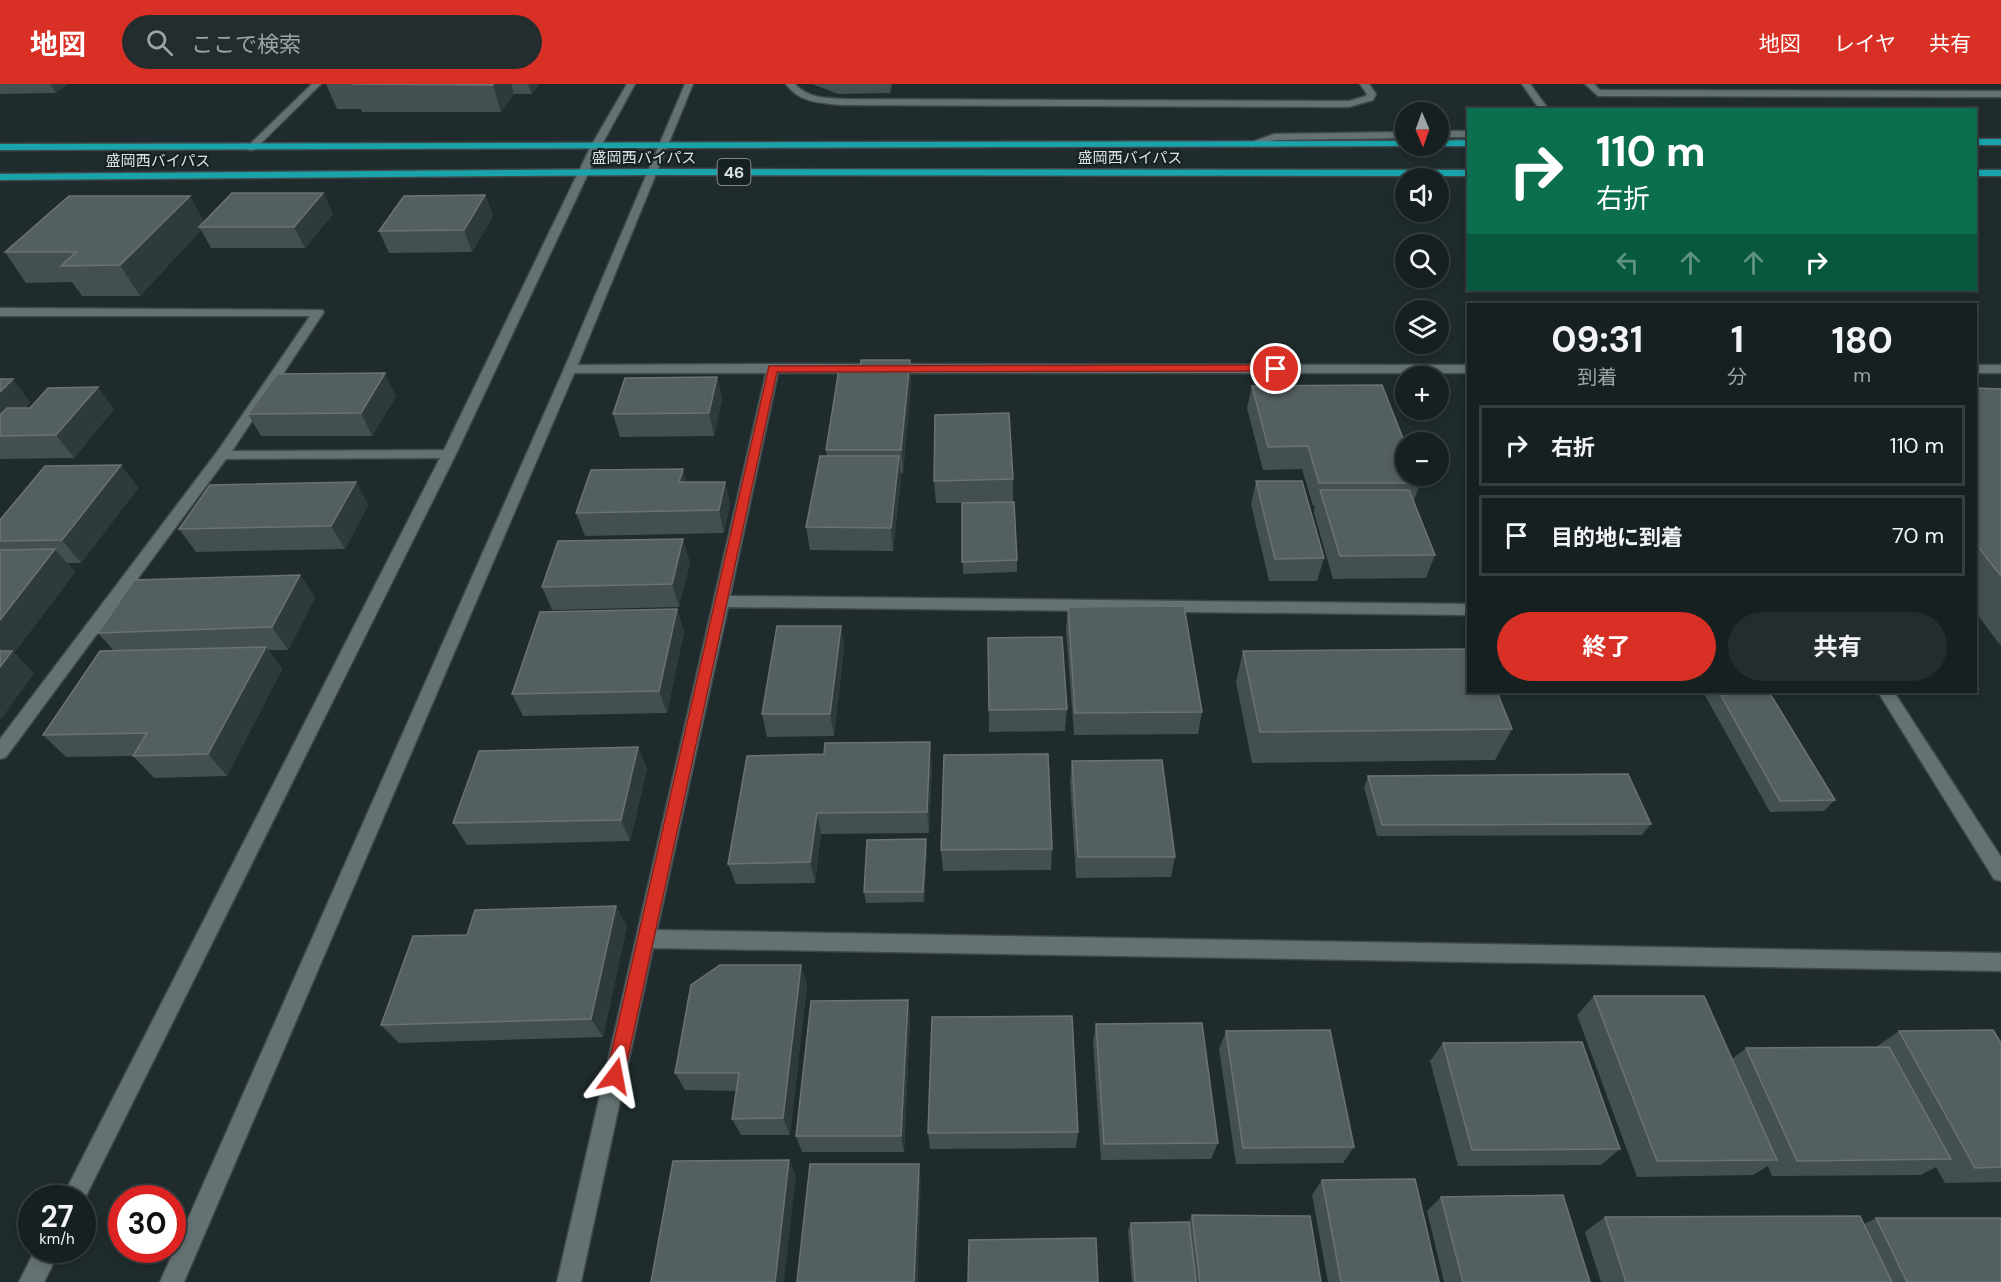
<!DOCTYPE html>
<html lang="ja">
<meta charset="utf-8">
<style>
:root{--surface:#172021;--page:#242d2e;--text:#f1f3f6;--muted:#9ea3a5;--line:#363e3f;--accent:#d93025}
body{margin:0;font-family:"DM Sans","Noto Sans JP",sans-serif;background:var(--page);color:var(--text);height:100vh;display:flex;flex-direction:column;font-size:22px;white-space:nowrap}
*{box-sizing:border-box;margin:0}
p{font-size:20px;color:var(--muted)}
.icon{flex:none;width:33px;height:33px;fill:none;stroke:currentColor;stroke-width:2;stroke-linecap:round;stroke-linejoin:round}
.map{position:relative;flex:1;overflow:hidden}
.panel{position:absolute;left:1467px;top:219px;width:510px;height:390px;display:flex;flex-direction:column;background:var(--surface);border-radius:0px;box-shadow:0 3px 9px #0003,0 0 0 2px var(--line)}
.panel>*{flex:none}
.top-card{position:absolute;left:1467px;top:24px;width:510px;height:183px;border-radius:0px;box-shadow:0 3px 9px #0003,0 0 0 2px var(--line);background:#0b6e4f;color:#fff;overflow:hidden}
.needle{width:39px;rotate:178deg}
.tools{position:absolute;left:1395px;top:18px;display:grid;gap:12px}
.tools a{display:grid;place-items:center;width:54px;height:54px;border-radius:50%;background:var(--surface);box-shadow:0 3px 9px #0003,0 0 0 2px var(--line);font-size:30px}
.speed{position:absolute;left:18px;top:1101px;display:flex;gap:12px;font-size:30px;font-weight:700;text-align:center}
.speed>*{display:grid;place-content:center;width:78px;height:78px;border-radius:50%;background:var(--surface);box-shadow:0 3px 9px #0003,0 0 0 2px var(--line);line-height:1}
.speed small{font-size:15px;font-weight:400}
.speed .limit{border:9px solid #d22;background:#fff;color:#111}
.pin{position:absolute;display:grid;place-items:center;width:51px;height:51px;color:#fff;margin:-26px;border:3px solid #fff;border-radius:50%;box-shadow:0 2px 6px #0007}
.me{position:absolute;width:66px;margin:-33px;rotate:13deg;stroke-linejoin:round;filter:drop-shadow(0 0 4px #0008)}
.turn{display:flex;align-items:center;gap:21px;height:126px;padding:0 30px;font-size:27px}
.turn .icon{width:78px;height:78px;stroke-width:2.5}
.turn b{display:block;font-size:42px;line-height:51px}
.lanes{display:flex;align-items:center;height:57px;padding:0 30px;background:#0003;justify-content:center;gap:30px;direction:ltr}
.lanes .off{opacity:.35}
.eta{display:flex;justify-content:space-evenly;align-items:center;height:102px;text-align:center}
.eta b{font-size:36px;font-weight:700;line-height:42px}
.primary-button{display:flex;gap:12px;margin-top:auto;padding:12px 30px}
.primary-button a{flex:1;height:69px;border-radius:36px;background:var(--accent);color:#fff;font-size:24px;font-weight:700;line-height:69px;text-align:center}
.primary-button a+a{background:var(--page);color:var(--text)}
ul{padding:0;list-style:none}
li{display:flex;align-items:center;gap:18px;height:81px;margin:0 12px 9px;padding:0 18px;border:3px solid var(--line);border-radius:0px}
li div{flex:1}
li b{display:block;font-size:22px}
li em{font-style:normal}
header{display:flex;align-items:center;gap:36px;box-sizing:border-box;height:84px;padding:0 30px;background:var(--accent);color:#fff}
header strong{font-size:28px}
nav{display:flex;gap:33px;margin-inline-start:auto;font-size:21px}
.search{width:420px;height:54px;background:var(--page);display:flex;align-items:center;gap:15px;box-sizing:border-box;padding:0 21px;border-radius:33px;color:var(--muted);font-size:22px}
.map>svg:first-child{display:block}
</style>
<header>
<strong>地図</strong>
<div class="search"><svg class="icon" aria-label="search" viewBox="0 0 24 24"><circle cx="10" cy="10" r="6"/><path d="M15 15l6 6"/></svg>ここで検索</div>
<nav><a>地図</a><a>レイヤ</a><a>共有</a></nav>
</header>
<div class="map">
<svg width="2001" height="1198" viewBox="0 0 2001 1198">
<rect width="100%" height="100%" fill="#1f2b2c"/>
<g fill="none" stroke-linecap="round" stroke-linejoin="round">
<g stroke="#3f494a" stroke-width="3">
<g id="service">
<path d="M786,0H795C807,14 826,14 843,15L1349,17L1366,12L1367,10L1360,0H1369L1376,10L1373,16L1349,23L843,21C822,19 799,19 786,0Z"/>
<path d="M1522,0H1530L1549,26H1540Z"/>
<path d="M1585,0H1594L1600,6L2001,7V13L1598,12Z"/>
<rect x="1438" y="47" width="30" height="6"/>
<path d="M1406,48V54L1275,56L1251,63L1246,60L1274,50Z"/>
</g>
</g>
<g stroke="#3f494a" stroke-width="3">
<g id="minor">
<path d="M312,0H321L254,66H248V62Z"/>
<path d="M0,224L322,226L324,228L232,367L449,366L456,370L449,374L226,375L6,673L0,675V655L217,368L310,232H0Z"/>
<path d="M773,280L1468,281V289H778L730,512L1468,520V531L728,523L657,846L2001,869V887L653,864L581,1198H557L766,289H570L564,285L570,281Z"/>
<rect x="1976" y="281" width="25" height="8"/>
<path d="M1878,608H1894L2001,773V797L1994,795Z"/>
</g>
</g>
<g stroke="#3f494a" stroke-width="3">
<g id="tertiary">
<path d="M627,0H635L601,62L456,370L82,1120V1114H62L442,370L591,62Z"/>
<path d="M685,0H693L576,285L184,1198H160L564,285Z"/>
<path d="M35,1166H60L44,1198H19Z"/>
</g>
</g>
<g stroke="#3f494a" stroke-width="3">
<g id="trunk">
<rect x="1976" y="55" width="25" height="6"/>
<path d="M1468,56V62H1434H1438V57Z"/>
<path d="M1406,57V62H1409L0,66V60Z"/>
<path d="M651,85L1468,86V92L651,91L0,96V90Z"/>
<rect x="1976" y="86" width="25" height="6"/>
</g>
</g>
<use href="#service" fill="#657273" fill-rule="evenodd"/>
<use href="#minor" fill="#657273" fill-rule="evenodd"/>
<use href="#tertiary" fill="#657273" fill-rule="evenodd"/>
<use href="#trunk" fill="#19a4ac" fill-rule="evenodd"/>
</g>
<g fill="#434f50">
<path d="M0,0H68L56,9L0,10Z"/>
<path d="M326,0H539L532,10H514L501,28H362L361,25H337Z"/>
<path d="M812,0H892L890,9L838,10Z"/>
<path d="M323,109L333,130L305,164H211L201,146L140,212H82L72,198L26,199L5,168L204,137Z"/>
<path d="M485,111L493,132L472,168L389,169L379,147Z"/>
<path d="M910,276L911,299L903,389H901V395L893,467L810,466L806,443L827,372L826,366L860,285Z"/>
<path d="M717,293L722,315L714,352L620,353L613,330Z"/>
<path d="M0,295L30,318L25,324L114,325L74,374L0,375Z"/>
<path d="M1252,302L1420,399L1414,417L1435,471L1426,494L1333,495L1314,429L1315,422H1313L1302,385L1263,386L1247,324Z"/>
<path d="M1976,304L2001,305V562L1976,529Z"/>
<path d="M396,312L372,352H261L248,330Z"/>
<path d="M121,381L138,404L81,479H67L75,488L14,569L34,589L0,636V436Z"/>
<path d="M1013,395V418L1017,476V488L963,490L962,419H936L934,397Z"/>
<path d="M1256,397L1324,474L1317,497H1269L1251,420Z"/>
<path d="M356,398L368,421L345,465L196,468L179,445Z"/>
<path d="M686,398H725L730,421L724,449L585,452L576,429Z"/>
<path d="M690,478L679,523L552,526L542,503Z"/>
<path d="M300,491L315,514L288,566H268L282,585L227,692L154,694L133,672L66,673L43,651L114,567L98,549Z"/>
<path d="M1068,523L1202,628L1198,650L1074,651L1066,546Z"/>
<path d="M677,525L684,548L667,629L523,632L512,610Z"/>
<path d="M841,542L844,564L834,652L767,653L762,630Z"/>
<path d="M988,554L1067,625L1065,647L989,648Z"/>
<path d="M1243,567L1512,645L1495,676L1252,679L1236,598Z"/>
<path d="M1703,608H1769L1835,716L1824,727L1770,728Z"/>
<path d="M638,663L647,685L630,757L467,761L453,739Z"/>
<path d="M747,672L932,680L929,749L821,750L815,799L736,800L728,780Z"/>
<path d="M1072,677L1175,773L1171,793L1076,794L1070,698Z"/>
<path d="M1368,692L1651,740L1642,751L1377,752L1364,703Z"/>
<path d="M1052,765L1051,786L943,787L941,766Z"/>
<path d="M927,766L924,818L866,819L864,808Z"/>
<path d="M627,842L603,953L399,959L381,941L467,851Z"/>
<path d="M807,900L790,1051H741L732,1035L737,1007L685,1006L675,989Z"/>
<path d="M1594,912L1732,975L1746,964L1876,963L1899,947L2001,959V1098L1945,1099L1936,1083L1921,1091L1772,1092L1768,1082L1753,1091L1637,1093L1577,931Z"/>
<path d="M908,916L910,935L904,1068H802L796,1052Z"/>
<path d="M1096,940L1218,1059L1211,1075L1101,1076L1093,958Z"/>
<path d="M1226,947L1354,1063L1343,1079L1236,1080L1219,965Z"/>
<path d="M1443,959L1620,1065L1601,1081L1458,1082L1430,977Z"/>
<path d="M1078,1048L1076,1064L930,1065L928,1049Z"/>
<path d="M1322,1096L1439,1198H1328L1312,1111Z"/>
<path d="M1441,1113L1590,1198H1444L1427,1127Z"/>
<path d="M1192,1131L1321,1198H1132L1128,1146L1131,1139L1189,1138Z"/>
<path d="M1605,1133L1864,1140L1876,1134L2001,1198H1601L1585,1148Z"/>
</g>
<g fill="#2e3a3b">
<path d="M50,0H68L56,9Z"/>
<path d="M493,0H511L514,10L501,28L493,1Z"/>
<path d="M528,0H539L532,10Z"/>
<path d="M323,109L333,130L305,164L294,143Z"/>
<path d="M485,111L493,132L472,168L464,146Z"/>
<path d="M190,112L206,141L199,143L201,146L140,212L120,181Z"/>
<path d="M910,276L911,299L903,389L901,366Z"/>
<path d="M385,289L396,312L372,352L361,329Z"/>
<path d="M717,293L722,315L714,352L709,329Z"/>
<path d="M13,295L30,318L3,347L0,344V308Z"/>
<path d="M98,303L114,325L74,374L56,351Z"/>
<path d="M899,372L901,395L893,467L891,444Z"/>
<path d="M121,381L138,404L81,479L62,456Z"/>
<path d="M683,385L689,407L679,398Z"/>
<path d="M356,398L368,421L345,465L331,442Z"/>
<path d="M725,398L730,421L724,449L719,426Z"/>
<path d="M683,455L690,478L679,523L672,500Z"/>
<path d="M55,465L75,488L14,569L34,589L0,636V583L8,573L0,565V536Z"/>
<path d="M300,491L315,514L288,566L272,543Z"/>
<path d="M677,525L684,548L667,629L659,607Z"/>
<path d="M841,542L844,564L834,652L830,630Z"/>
<path d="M266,563L282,585L227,692L208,670Z"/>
<path d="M930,658L932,680L929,749L927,728Z"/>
<path d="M638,663L647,685L630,757L621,736Z"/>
<path d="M817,729L821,750L815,799L810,778Z"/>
<path d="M926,755L927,766L924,818L923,808Z"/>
<path d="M616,822L627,842L603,953L591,935Z"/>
<path d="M801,881L807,900L790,1051L783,1034Z"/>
<path d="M908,916L910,935L904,1068L901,1052Z"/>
<path d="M789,1076L796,1091L784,1198H775Z"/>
<path d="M919,1080L921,1095L918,1198H914Z"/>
</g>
<g fill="#545f60" stroke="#697374" stroke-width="1.5">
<path d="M351,0H493V1Z"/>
<path d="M232,109H323L294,143H199Z"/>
<path d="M485,111L464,146L379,147L404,112Z"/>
<path d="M69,112H190L120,181L61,182L76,168H5Z"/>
<path d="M861,276H910L901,366H826L839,285H860Z"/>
<path d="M385,289L361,329L248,330L277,290Z"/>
<path d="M717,293L709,329L613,330L625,294Z"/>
<path d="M0,295H13L0,308Z"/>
<path d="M1382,301L1406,362V392H1417L1420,399H1319L1308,362L1268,363L1252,302Z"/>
<path d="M98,303L56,351L0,352V331L7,324H30L48,304Z"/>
<path d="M1976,304L2001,305V492L1976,460Z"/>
<path d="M1009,329L1013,395L934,397L935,331Z"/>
<path d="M820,372H899L891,444L806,443Z"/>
<path d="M121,381L62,456L0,457V436L45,382Z"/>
<path d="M683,385L679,398H725L719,426L576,429L591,386Z"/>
<path d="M1256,397H1302L1324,474L1275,475Z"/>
<path d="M356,398L331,442L179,445L210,401Z"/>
<path d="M1320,406H1409L1435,471L1340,472Z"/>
<path d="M1014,418L1017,476L962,478V419Z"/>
<path d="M683,455L672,500L542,503L558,457Z"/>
<path d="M55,465L0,536V466Z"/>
<path d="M300,491L272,543L98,549L134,496Z"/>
<path d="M1184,522L1202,628L1075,629L1068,523Z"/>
<path d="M677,525L659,607L512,610L540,528Z"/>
<path d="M777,542H841L830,630H762Z"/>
<path d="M1062,553L1067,625L989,626L988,554Z"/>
<path d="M266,563L208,670L133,672L147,649L43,651L100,567Z"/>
<path d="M1468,565V608H1497L1512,645L1260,648L1243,567Z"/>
<path d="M0,567H12L0,583Z"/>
<path d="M1719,608H1769L1835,716L1780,717Z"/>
<path d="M930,658L927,728L817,729L810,778L728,780L747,672L824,670L825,659Z"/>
<path d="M638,663L621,736L453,739L479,667Z"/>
<path d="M1048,670L1052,765L941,766L944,671Z"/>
<path d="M1162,676L1175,773H1078L1072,677Z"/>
<path d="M1628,690L1651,740L1382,741L1368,692Z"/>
<path d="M926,755L923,808H864L867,756Z"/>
<path d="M616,822L591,935L381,941L413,852L467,851L475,826Z"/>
<path d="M720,881H801L783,1034L732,1035L739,989H675L691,901Z"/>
<path d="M1594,912H1704L1777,1076L1657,1077Z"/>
<path d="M908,916L901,1052H796L811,917Z"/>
<path d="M1072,932L1078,1048L928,1049L932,933Z"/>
<path d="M1202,939L1218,1059L1104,1060L1096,940Z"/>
<path d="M1330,946L1354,1063L1243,1064L1226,947Z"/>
<path d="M1993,946L2001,959V1083L1975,1084L1899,947Z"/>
<path d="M1582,958L1620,1065L1472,1066L1443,959Z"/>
<path d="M1889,963L1951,1075L1797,1077L1746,964Z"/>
<path d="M789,1076L775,1198H651L673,1077Z"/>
<path d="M810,1080H919L914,1198H797Z"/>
<path d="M1415,1095L1439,1198H1341L1322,1096Z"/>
<path d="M1563,1111L1590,1198H1463L1441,1113Z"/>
<path d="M1192,1131L1310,1132L1321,1198H1200Z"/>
<path d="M1860,1132L1892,1198H1626L1605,1133Z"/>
<path d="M1876,1134H2001V1198H1907Z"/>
<path d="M1189,1138L1196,1198H1135L1131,1139Z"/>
<path d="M1096,1154L1098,1198H968L969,1156Z"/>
</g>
<path fill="#d93025" stroke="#8d1f18" stroke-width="1.5" d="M1276,281L1280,282V287L777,288L624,992L621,999L615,1001L608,999L606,992L769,282Z"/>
<g text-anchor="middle" stroke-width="4.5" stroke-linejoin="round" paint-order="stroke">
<g font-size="15" fill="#dae2e3" stroke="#162122">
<text x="644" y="79">盛岡西バイパス</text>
<text x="1130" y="79">盛岡西バイパス</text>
<text x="158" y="82">盛岡西バイパス</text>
</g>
<rect fill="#162122" stroke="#9fa8a9" stroke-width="1.5" x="717.5" y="75" width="33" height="26" rx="4.5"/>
<g font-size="16" font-weight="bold" fill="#dae2e3">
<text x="734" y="94">46</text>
</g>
</g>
</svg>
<div class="tools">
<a><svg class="needle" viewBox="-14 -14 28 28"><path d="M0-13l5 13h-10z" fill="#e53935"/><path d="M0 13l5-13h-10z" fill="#9ea3a5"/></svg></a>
<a><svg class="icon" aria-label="sound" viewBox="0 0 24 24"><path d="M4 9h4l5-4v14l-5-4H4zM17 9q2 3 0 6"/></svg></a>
<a><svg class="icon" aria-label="search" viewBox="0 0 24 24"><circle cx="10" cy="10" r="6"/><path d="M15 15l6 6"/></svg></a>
<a><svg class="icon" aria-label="layers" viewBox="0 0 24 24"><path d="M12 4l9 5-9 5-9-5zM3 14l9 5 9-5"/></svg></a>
<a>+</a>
<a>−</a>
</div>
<div class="speed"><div>27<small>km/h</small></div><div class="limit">30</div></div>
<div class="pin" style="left:1276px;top:285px;background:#d93025"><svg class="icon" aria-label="arrive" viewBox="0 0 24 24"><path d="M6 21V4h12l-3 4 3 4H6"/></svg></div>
<svg class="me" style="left:615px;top:992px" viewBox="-20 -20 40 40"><path d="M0-17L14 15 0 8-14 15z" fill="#d93025" stroke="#fff" stroke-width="4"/></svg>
<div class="top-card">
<div class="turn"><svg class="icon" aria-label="right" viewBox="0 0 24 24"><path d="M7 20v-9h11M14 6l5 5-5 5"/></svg><div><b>110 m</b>右折</div></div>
<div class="lanes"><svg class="icon off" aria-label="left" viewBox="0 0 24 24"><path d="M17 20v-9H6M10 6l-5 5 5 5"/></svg><svg class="icon off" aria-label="ahead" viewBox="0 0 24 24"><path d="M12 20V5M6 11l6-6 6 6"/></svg><svg class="icon off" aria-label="ahead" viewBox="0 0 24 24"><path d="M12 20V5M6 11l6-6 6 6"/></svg><svg class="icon" aria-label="right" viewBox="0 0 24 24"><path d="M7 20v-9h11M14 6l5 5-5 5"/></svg></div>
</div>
<section class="panel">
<div class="eta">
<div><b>09:31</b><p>到着</p></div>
<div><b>1</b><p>分</p></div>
<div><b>180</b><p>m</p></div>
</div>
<ul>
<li><svg class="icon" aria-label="right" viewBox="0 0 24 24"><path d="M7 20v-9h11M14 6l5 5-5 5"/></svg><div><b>右折</b></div><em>110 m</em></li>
<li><svg class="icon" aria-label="arrive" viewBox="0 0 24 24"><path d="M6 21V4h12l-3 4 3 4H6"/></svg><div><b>目的地に到着</b></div><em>70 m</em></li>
</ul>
<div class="primary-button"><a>終了</a><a>共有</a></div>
</section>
</div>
